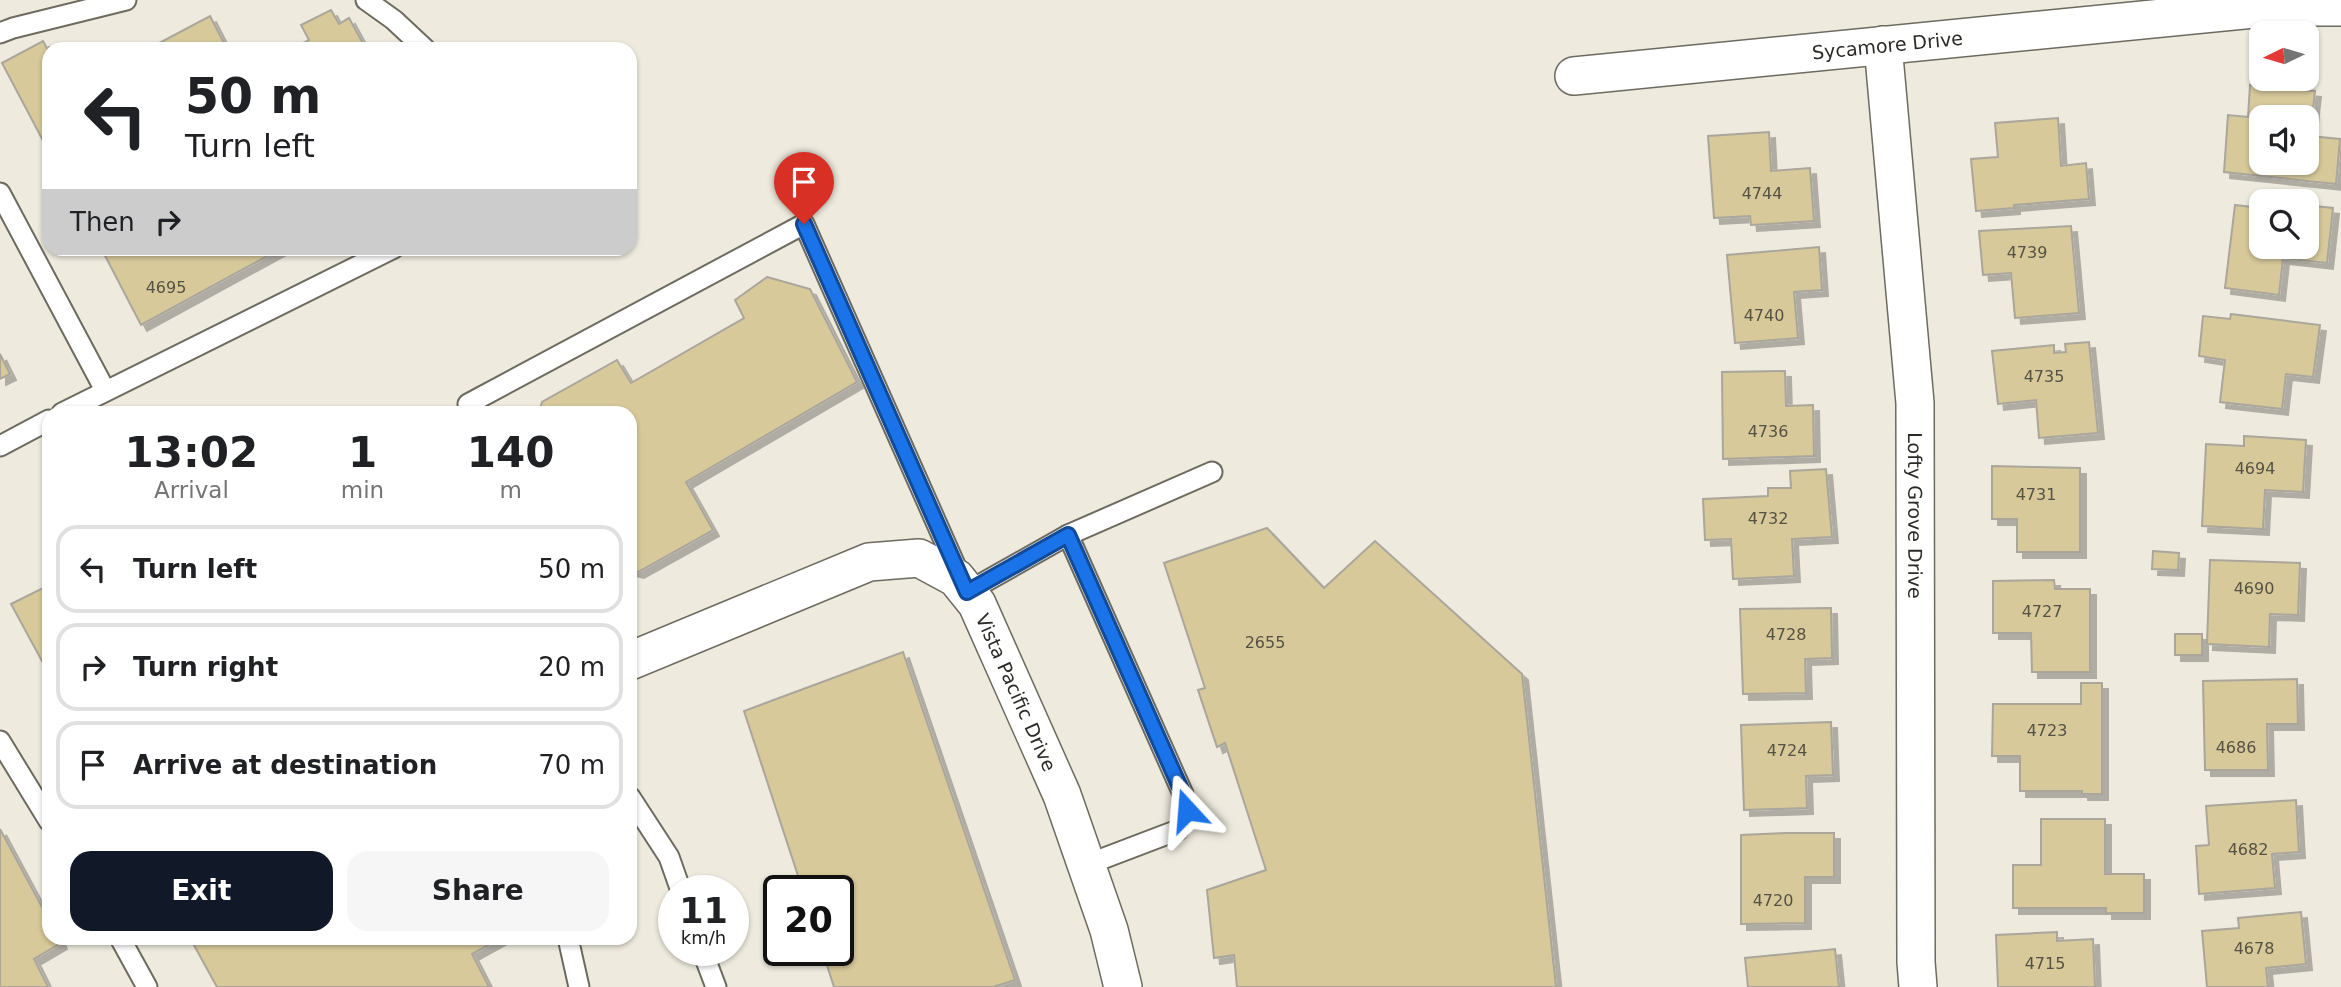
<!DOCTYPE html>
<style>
:root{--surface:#fff;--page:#f6f6f6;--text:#202124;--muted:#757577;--line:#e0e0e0;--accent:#111827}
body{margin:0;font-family:"DejaVu Sans",sans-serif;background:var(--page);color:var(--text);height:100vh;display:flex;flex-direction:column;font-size:26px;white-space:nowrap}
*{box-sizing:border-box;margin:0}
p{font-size:23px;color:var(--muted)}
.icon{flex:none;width:38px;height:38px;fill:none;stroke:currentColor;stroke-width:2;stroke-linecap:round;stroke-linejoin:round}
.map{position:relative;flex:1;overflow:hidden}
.details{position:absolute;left:42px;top:406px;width:595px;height:539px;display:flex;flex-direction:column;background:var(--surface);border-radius:21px;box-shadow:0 2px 5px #0004}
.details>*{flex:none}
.hud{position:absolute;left:42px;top:42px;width:595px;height:214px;border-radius:21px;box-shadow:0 2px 5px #0004;background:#fff;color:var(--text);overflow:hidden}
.needle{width:46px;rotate:265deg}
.fabs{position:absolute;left:2249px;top:21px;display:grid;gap:14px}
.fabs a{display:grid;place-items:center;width:70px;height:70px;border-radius:14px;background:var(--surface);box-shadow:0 2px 5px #0004;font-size:35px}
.speed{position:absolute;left:658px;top:875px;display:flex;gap:14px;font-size:35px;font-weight:700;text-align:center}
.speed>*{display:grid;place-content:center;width:91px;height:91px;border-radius:50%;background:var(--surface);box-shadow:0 2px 5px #0004;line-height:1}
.speed small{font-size:18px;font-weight:400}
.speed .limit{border:4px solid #111;border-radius:10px;background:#fff;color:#111}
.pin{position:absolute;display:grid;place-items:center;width:60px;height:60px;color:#fff;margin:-72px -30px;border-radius:50% 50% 50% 0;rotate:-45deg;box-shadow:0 0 7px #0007}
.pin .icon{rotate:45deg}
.me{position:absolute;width:77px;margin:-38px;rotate:341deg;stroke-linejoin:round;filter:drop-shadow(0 0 5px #0008)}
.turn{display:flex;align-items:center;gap:24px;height:147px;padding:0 28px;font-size:32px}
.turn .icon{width:91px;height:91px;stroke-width:2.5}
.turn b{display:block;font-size:49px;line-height:60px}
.then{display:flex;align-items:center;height:66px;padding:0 28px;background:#0003;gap:14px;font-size:26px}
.eta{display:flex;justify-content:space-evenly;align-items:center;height:119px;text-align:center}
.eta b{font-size:42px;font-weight:800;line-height:49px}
.cta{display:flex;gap:14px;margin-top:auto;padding:14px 28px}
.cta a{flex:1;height:80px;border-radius:21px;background:var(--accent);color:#fff;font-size:28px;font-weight:800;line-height:80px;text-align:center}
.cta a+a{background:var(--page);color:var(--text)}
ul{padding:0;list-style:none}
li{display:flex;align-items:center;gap:21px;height:88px;margin:0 14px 10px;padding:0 14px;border:4px solid var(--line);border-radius:21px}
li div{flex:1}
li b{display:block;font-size:26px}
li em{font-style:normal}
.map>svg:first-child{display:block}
</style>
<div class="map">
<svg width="2341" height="987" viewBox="0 0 2341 987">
<defs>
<filter id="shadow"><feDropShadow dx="6" dy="6" stdDeviation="0" flood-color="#0004"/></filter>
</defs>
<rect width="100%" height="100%" fill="#eeeade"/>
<g fill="#d7c99a" stroke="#aaa69b" stroke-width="2" fill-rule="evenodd" filter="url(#shadow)">
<path d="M331,10L339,24L349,18L366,49H292L309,40L301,25Z"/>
<path d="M210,16L227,49H148Z"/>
<path d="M43,41L49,52V152L2,63Z"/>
<path d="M2250,85L2315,91L2310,136L2340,139L2336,184L2224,172L2228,115L2248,117ZM2261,117H2306V163H2261Z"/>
<path d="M2058,118L2061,166L2086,163L2089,199L2014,205V208L1976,211L1971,159L1998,157L1995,123Z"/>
<path d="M1769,132L1771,171L1810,168L1814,221L1751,225L1750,216L1714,218L1708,136Z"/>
<path d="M2235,205L2261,208V247H2306V205L2333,208L2327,263L2283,258L2279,295L2225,288Z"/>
<path d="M2071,226L2079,313L2015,318L2011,273L1983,275L1979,231Z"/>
<path d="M1819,247L1822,290L1794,292L1798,338L1735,343L1727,255Z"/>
<path d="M101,248H282L141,325Z"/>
<path d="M767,277L810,289L857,382L686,482L713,530L638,572L630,570V413H539L542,402L617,360L631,383L744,318L735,300Z"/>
<path d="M2231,314L2320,325L2313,377L2286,374L2282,409L2220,402L2225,360L2199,356L2203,316L2230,319Z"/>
<path d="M2089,342L2098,433L2039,438L2036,400L1998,404L1992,351L2054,345V353L2066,352L2065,344Z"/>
<path d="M0,354L10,374L0,379Z"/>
<path d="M1785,371L1786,406L1813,405L1814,456L1723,459L1722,372Z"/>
<path d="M2244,436L2306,440L2303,492L2265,490L2263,529L2202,526L2206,444L2244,446Z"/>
<path d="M1992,466L2080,468V552H2017V519H1992Z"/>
<path d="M1826,469L1832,537L1792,539L1794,576L1733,579L1731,539L1705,540L1703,499L1768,496V488H1791L1790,471Z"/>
<path d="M1267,528L1324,588L1375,541L1522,674L1556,987H1237L1234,955L1214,958L1207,890L1266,870L1225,743L1217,747L1198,690L1205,688L1164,563Z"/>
<path d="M2153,551L2179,553L2178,570L2152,569Z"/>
<path d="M2210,560L2300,563L2298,615L2270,614L2269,647L2207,644Z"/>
<path d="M2054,580L2055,589H2090V672H2032L2031,633H1993V581Z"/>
<path d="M49,585V674L11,604Z"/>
<path d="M1831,608L1832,658L1805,659L1806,693L1743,694L1740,609Z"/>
<rect x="2175" y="634" width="27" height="21"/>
<path d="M903,652L1015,980L993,987H834L822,950H838V891H803L744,711Z"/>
<path d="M2297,679L2298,724H2267L2268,770H2205L2203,681Z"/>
<path d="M2081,683H2102V794H2082V791H2020V756H1992L1993,704H2081Z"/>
<path d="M1831,722L1833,775L1806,776L1807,808L1744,810L1741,725Z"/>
<path d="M2296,800L2299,852L2272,854L2275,888L2199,894L2196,846L2209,845L2206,806Z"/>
<path d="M2041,819H2105V874H2144V913H2106V908H2013V865H2041Z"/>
<path d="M0,829L49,920V938H59L61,943L34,959L48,987H0Z"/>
<path d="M1786,833H1834V877H1805V923L1741,924V835Z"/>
<path d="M2301,912L2306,964L2266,968L2268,987H2207L2202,931L2239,928L2238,918Z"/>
<path d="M2057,932V941L2093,939L2095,987H1998L1996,935Z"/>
<path d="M190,938H501L472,954L489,987H217Z"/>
<path d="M1835,949L1839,987H1748L1745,958Z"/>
</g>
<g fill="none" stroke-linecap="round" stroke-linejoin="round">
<g stroke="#6d6a5f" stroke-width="23">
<g id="lane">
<path d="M366,0L394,20L425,49"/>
<path d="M0,33L13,28L126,0"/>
<path d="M0,193L105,390"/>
<path d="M62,413L394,248"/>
<path d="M473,413L468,404L804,224L967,592L1068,535L1183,794C1187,809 1186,816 1178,830L1086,865"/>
<path d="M0,446L49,420"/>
<path d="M1068,535L1212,472"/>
<path d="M0,741L49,821"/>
<path d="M630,797L669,857L681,891"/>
<path d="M120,938L147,987"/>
<path d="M568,938L579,987"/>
<path d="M702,950L716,987"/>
</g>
</g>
<g stroke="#6d6a5f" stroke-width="40">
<g id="street">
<path id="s1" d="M1883,45L1915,403L1916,962L1918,987"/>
<path id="s2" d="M1574,76L2274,7H2341"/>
<path id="s3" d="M630,661L869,562L919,558L956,578L977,604L1062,795L1109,930L1123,987"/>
</g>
</g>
<use href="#lane" stroke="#fff" stroke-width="19"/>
<use href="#street" stroke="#fff" stroke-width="37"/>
</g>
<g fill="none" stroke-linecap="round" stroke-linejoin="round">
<g stroke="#114b97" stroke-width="18">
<path id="route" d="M804,224L967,592L1068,535L1183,794L1187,810"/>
</g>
<use href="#route" stroke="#1a73e8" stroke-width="12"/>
</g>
<g text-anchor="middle" stroke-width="7" stroke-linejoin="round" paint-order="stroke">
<g font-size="16" fill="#565243">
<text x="1762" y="199">4744</text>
<text x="2027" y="258">4739</text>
<text x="166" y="293">4695</text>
<text x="1764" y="321">4740</text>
<text x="2044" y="382">4735</text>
<text x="1768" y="437">4736</text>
<text x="2255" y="474">4694</text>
<text x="2036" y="500">4731</text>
<text x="1768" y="524">4732</text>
<text x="2254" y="594">4690</text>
<text x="2042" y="617">4727</text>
<text x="1786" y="640">4728</text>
<text x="1265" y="648">2655</text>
<text x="2047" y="736">4723</text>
<text x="2236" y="753">4686</text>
<text x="1787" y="756">4724</text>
<text x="2248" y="855">4682</text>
<text x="1773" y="906">4720</text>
<text x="2254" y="954">4678</text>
<text x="2045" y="969">4715</text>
</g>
<g font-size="19" fill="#2b2a26" stroke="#eeeade">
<text dy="7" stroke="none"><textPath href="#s2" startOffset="315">Sycamore Drive</textPath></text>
<text dy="7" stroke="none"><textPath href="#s1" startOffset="472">Lofty Grove Drive</textPath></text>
<text dy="7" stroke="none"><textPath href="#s3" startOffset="481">Vista Pacific Drive</textPath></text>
</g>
</g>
</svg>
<div class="fabs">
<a><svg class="needle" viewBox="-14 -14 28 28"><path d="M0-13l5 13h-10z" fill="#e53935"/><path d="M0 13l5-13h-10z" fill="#757577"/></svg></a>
<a><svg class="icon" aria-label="sound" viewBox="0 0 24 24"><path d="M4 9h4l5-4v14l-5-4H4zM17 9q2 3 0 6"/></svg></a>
<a><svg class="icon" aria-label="search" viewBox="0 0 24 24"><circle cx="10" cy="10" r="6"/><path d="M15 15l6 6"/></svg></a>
</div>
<div class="speed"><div>11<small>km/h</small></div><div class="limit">20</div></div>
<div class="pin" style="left:804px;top:224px;background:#d93025"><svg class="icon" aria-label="arrive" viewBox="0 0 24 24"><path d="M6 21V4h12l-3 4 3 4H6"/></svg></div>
<svg class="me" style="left:1187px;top:810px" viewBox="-20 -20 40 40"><path d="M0-17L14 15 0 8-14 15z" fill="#1a73e8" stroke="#fff" stroke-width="4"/></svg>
<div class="hud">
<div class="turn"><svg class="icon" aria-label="left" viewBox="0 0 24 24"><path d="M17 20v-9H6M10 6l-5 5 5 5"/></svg><div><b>50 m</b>Turn left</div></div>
<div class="then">Then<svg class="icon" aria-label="right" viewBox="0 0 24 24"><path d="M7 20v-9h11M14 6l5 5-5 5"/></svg></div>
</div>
<section class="details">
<div class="eta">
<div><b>13:02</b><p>Arrival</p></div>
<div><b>1</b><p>min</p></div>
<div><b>140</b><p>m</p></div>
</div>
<ul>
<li><svg class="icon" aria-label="left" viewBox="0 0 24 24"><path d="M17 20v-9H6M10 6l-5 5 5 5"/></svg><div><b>Turn left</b></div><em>50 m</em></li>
<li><svg class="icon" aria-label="right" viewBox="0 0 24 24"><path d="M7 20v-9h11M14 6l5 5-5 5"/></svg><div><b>Turn right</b></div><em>20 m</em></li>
<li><svg class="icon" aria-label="arrive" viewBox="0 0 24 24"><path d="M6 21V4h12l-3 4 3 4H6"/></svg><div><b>Arrive at destination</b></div><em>70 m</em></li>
</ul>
<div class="cta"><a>Exit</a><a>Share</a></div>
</section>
</div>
